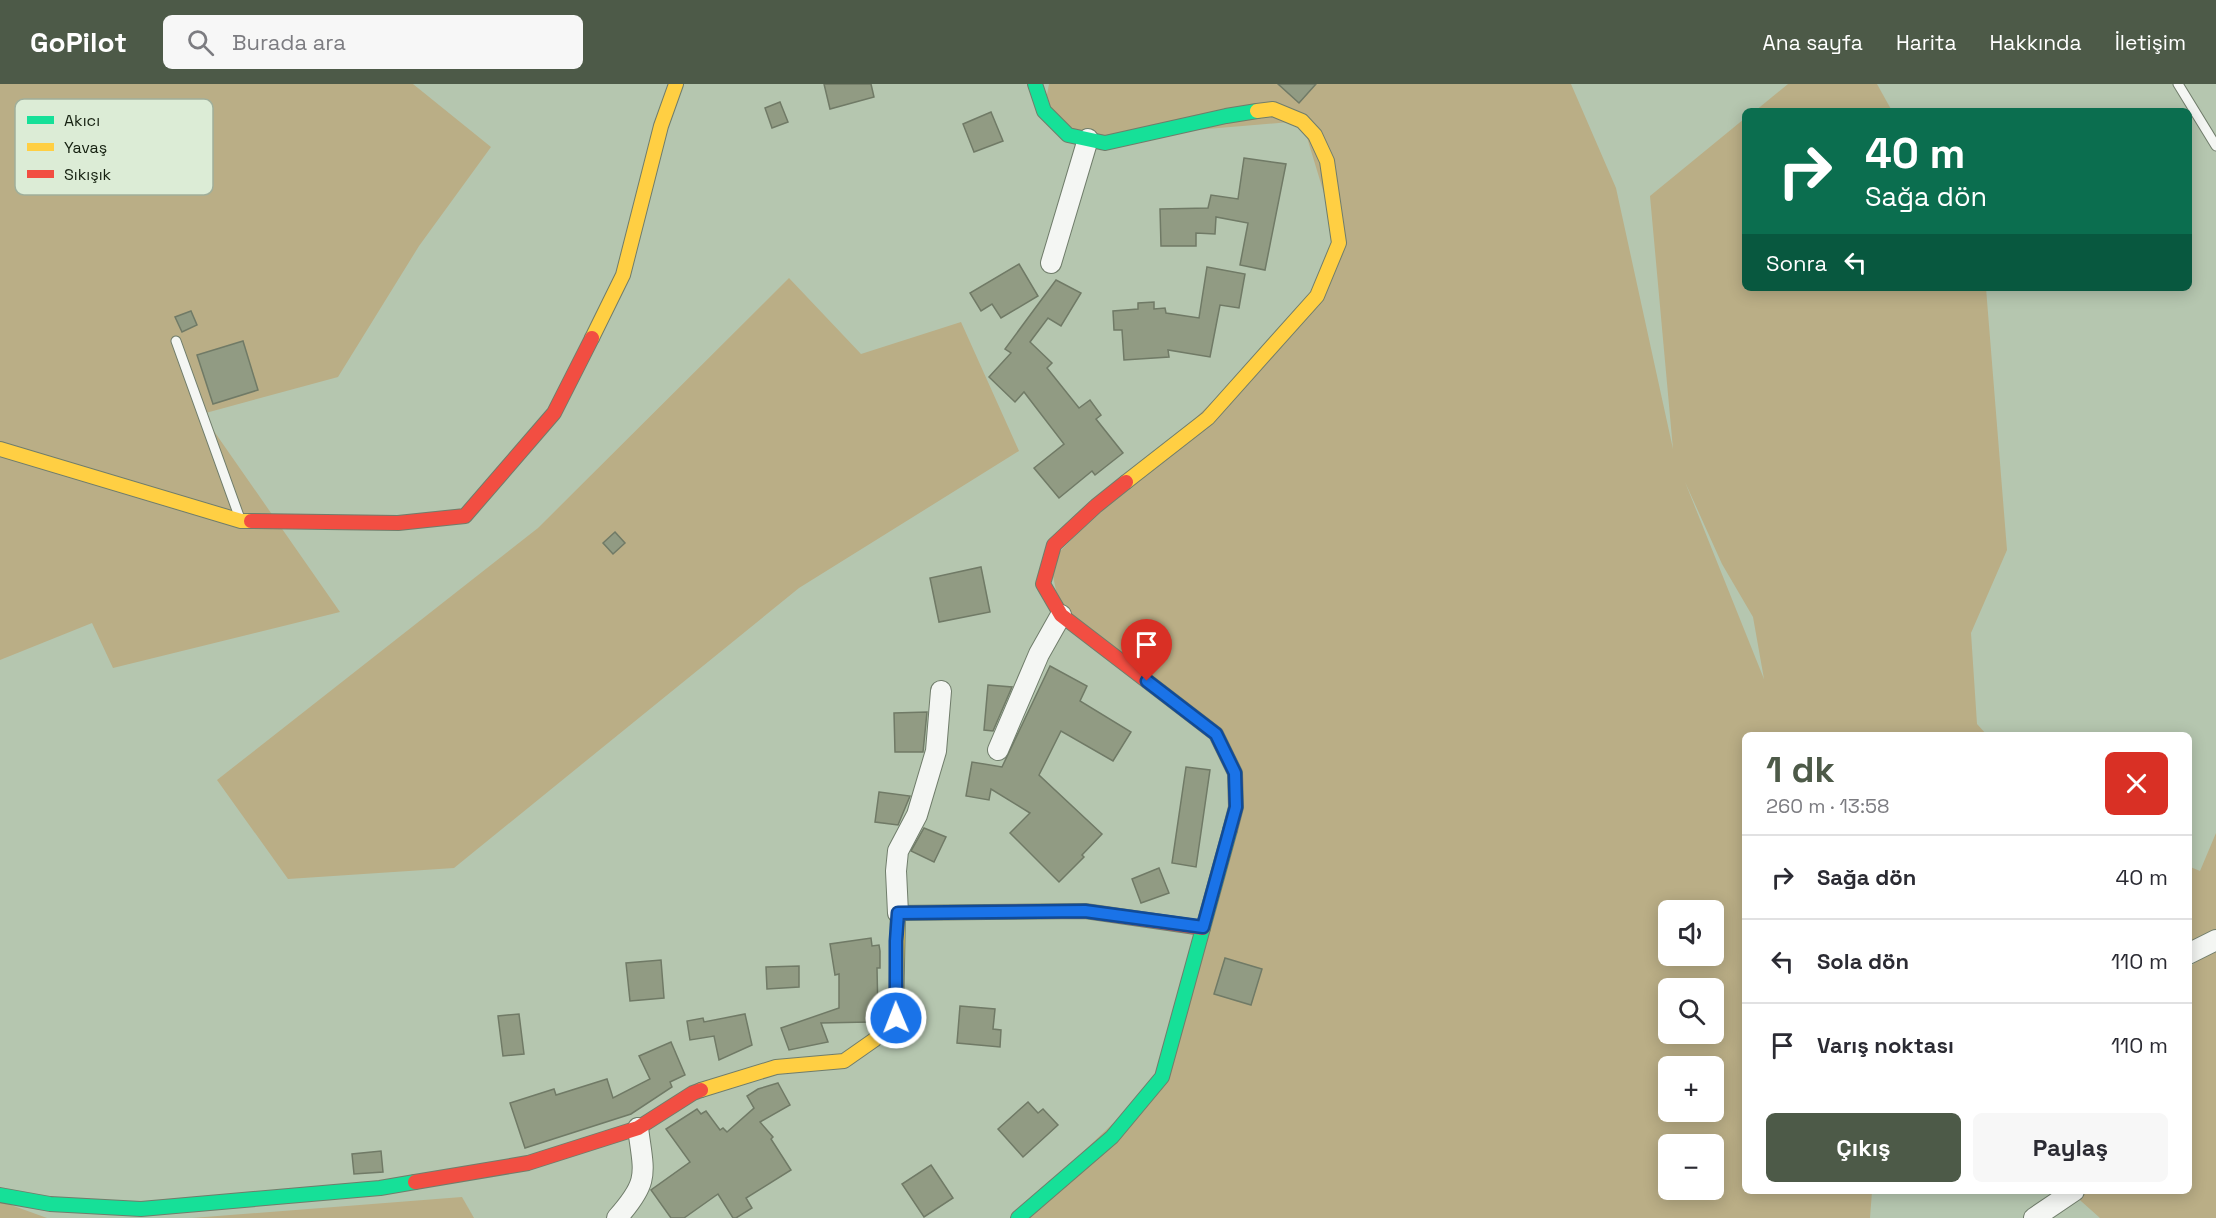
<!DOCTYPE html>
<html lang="tr">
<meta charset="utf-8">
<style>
:root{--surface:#fff;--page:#f7f7f7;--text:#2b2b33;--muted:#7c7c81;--line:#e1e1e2;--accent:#4d5a48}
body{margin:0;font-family:"Space Grotesk",sans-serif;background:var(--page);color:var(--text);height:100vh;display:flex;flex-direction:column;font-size:22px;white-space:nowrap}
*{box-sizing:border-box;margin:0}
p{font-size:20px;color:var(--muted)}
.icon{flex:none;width:33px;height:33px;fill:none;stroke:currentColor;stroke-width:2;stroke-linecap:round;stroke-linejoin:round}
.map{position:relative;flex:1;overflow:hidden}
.side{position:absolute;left:1742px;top:648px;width:450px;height:462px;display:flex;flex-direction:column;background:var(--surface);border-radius:9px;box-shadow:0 3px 15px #0003}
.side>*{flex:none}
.top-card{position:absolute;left:1742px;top:24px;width:450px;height:183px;border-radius:9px;box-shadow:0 3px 15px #0003;background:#0b6e4f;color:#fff;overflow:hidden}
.tools{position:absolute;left:1658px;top:816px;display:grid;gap:12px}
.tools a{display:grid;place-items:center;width:66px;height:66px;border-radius:9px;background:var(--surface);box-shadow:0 3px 15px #0003;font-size:30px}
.pin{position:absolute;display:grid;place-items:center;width:51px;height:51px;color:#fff;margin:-62px -26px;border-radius:50% 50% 50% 0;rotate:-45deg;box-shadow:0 0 6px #0007}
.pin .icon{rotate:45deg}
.me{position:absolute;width:66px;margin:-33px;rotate:359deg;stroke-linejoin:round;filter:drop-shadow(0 0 4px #0008)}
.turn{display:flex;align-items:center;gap:21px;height:126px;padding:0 24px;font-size:27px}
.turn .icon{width:78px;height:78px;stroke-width:2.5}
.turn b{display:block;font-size:42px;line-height:51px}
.then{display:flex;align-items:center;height:57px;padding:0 24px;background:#0003;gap:12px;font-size:22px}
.round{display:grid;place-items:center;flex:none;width:63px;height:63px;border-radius:9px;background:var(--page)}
.summary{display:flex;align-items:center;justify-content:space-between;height:102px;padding:0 24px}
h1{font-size:36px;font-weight:800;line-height:45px;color:var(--accent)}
.cta{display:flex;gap:12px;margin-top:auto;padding:12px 24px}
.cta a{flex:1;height:69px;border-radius:9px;background:var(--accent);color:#fff;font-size:24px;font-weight:800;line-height:69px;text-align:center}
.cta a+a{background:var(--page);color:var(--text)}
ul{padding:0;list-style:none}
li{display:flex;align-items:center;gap:18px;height:84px;padding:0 24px;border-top:2px solid var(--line)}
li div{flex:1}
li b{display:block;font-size:22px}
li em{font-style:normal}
header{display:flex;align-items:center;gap:36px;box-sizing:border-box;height:84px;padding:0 30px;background:var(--accent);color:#fff}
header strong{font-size:28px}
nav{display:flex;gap:33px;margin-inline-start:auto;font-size:21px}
.search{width:420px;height:54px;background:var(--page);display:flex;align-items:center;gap:15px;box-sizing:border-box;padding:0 21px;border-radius:9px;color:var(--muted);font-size:22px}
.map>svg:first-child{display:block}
</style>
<header>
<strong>GoPilot</strong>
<div class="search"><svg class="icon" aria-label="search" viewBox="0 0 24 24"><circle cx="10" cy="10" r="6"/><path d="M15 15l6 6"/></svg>Burada ara</div>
<nav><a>Ana sayfa</a><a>Harita</a><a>Hakkında</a><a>İletişim</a></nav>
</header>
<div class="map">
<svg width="2216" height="1134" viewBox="0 0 2216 1134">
<rect width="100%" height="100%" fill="#b5c6af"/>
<g fill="#baae86" fill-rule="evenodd">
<path d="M0,0H413L491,63L419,162L338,293L202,330L340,528L113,584L92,539L0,576Z"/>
<path d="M1049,0H1571L1616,104L1673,365L1650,112L1744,35V204H1986L2007,466L1971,549L1977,640L1987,651H1744V1107H1872L1870,1134H1013L1162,993L1236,723L1216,650L1061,531L1050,477L1292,239L1339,159L1302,37L1088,55L1044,27ZM1685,398L1722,480L1753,533L1764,595ZM1668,826H1713V872H1668ZM1668,904H1713V950H1668ZM1668,982H1713V1028H1668ZM1668,1060H1713V1106H1668Z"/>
<path d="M1788,0H1877L1892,27H1755Z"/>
<path d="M789,194L861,270L961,238L1019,367L799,504L454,784L288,795L217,696L538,444Z"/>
<path d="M2216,749V857L2188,874V782L2200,787Z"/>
<path d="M2216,859V1134H2100L2072,1109L2074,1107H2188L2189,884Z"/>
<path d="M462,1113L474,1134H192Z"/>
<path d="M0,1117L47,1134H0Z"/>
</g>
<g fill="#919b83" stroke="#707a66" stroke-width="1.5">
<path d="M824,0H871L874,13L830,25Z"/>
<path d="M1278,0H1316L1299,19Z"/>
<path d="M780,18L788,38L772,44L765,24Z"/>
<path d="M991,28L1003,57L974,68L963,40Z"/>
<path d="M1244,74L1286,80L1265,186L1240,181L1248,139L1216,133L1215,150L1196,149V162H1161L1160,125L1208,124L1211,111L1238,115Z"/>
<path d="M1019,180L1038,212L1001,234L992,220L981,227L970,209Z"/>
<path d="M1207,183L1245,190L1239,224L1220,221L1210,273L1168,266L1169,273L1124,276L1122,246H1114L1113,227L1138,225V219L1154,218V225L1165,224L1166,229L1199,234Z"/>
<path d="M1056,196L1081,209L1061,242L1048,234L1030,258L1052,279L1047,284L1079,324L1090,316L1101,331L1096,335L1123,369L1095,391L1092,387L1059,414L1034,384L1064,360L1024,308L1015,318L989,293L1011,269L1005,265Z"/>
<path d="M191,227L197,241L182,248L175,233Z"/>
<path d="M243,257L258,306L213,320L197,271Z"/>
<path d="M615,448L625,459L613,470L603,459Z"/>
<path d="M981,483L990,528L939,538L930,494Z"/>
<path d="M1050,582L1087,602L1080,617L1131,648L1113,677L1061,647L1039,691L1102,750L1082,771L1084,773L1059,798L1010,749L1030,729L991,705L989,716L966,712L972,678L1002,683Z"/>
<path d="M988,601L1012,603L993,647L984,646Z"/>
<path d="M927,628L923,668H895L894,629Z"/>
<path d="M1186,683L1210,686L1196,783L1172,779Z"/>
<path d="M879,708L910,712L898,741L875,738Z"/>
<path d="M924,744L946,753L934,778L911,767Z"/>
<path d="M1159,784L1169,809L1141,819L1132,795Z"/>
<path d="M871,854L872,862L879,861L880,867V884H877L878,930L869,938L821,939L828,958L789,966L781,944L839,924V890L835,891L830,860Z"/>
<path d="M1225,874L1262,885L1251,921L1214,910Z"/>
<path d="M661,876L664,914L630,917L626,879Z"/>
<path d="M799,882V903L767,905L766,883Z"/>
<path d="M960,922L995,925L993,945L1001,946L1000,963L957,959Z"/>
<path d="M519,930L524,970L503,972L498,932Z"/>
<path d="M745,930L752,961L719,976L714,952L690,956L687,937L703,934L704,938Z"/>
<path d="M671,958L685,991L670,998L672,1003L631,1030L525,1064L510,1019L554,1005L556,1011L607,995L613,1014L650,995L639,972Z"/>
<path d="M778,999L790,1021L760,1038L773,1053L771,1055L791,1086L746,1114L752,1124L736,1134H733L718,1110L684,1134H671L651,1106L690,1078L666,1045L697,1025L701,1030L706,1027L720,1046L723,1044L727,1048L754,1024L747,1012L758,1005Z"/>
<path d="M1028,1018L1038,1029L1043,1025L1058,1041L1023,1073L998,1045Z"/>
<path d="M381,1067L383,1088L354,1090L352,1070Z"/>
<path d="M931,1081L953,1114L924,1133L902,1100Z"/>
</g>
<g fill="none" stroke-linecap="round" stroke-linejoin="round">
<g stroke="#707d6b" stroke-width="11">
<g id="lane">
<path d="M2178,0L2216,62"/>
<path d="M176,257L239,432"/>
</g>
</g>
<g stroke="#707d6b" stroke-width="22">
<g id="street">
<path d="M1051,179L1088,55"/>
<path d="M998,666L1039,570L1061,531"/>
<path d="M898,829L896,787L898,767L917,731L936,667L941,607"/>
<path d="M2188,870L2216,856"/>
<path d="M617,1134C650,1097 644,1090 638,1044"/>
<path d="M2034,1134L2074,1107"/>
</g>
</g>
<g stroke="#707d6b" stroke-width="16">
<g id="fast">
<path d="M1035,0L1044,27L1068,51L1105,59L1226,32L1257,27"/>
<path d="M0,1111L50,1120L141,1125L380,1104L415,1098"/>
<path d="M1018,1134L1112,1053L1162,993L1230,746"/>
</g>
</g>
<g stroke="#707d6b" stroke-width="16">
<g id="slow">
<path d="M592,254L623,191L661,42L676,0"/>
<path d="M0,365L241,437H251"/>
<path d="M1126,398L1208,334L1317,212L1339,159L1327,77L1315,51L1302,37L1273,25L1257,27"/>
<path d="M701,1006L776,983L844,977L874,956L896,934L898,829L987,828"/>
</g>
</g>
<g stroke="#707d6b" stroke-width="16">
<g id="jam">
<path d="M1126,398L1096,422L1054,461L1043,500L1061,531L1216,650L1235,689L1236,723L1230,746"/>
<path d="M251,437L398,439L465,432L554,329L592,254"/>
<path d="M987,828L1085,827L1203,844"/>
<path d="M415,1098L528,1079L638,1044L693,1009L701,1006"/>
</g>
</g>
<use href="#lane" stroke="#f4f6f3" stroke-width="9"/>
<use href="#street" stroke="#f4f6f3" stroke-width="20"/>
<use href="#fast" stroke="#16e098" stroke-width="14"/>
<use href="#slow" stroke="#ffcf43" stroke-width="14"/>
<use href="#jam" stroke="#f24e42" stroke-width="14"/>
</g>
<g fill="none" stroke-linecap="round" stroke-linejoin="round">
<g stroke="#114b97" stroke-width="15">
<path id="route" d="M896,934V857L898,829L1085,827L1203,843L1236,723L1235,689L1216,650L1147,597"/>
</g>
<use href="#route" stroke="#1a73e8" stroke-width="10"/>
</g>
<rect x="15" y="15" width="198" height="96" rx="9" fill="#dcecd6" stroke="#a0af9b" stroke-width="1.5"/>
<rect x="27" y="32" width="27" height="8" fill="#16e098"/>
<rect x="27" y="59" width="27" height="8" fill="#ffcf43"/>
<rect x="27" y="86" width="27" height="8" fill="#f24e42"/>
<g font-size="16" fill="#152010">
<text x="64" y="42">Akıcı</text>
<text x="64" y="69">Yavaş</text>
<text x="64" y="96">Sıkışık</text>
</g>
</svg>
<div class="tools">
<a><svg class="icon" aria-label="sound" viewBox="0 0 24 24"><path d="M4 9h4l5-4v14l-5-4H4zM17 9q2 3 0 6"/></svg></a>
<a><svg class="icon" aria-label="search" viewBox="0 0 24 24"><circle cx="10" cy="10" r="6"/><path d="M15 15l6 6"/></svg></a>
<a>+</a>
<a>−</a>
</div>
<div class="pin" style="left:1147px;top:597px;background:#d93025"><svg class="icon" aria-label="arrive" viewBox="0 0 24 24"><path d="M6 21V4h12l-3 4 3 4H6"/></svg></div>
<svg class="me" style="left:896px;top:934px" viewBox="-20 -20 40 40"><circle r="17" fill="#1a73e8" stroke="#fff" stroke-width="3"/><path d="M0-11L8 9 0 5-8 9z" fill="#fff"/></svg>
<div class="top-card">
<div class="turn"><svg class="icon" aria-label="right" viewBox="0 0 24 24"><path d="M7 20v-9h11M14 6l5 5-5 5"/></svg><div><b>40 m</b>Sağa dön</div></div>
<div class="then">Sonra<svg class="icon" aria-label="left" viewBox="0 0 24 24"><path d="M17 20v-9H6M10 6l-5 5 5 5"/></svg></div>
</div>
<section class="side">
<div class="summary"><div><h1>1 dk</h1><p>260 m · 13:58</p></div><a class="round" style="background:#d93025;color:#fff"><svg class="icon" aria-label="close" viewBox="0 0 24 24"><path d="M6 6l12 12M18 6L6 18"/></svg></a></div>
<ul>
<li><svg class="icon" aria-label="right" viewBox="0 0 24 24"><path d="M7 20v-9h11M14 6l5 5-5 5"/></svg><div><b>Sağa dön</b></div><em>40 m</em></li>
<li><svg class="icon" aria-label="left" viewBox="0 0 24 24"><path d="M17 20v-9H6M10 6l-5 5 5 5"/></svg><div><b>Sola dön</b></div><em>110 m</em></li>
<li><svg class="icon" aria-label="arrive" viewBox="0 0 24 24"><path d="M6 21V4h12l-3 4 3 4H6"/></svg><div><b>Varış noktası</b></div><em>110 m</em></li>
</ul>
<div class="cta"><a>Çıkış</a><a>Paylaş</a></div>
</section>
</div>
